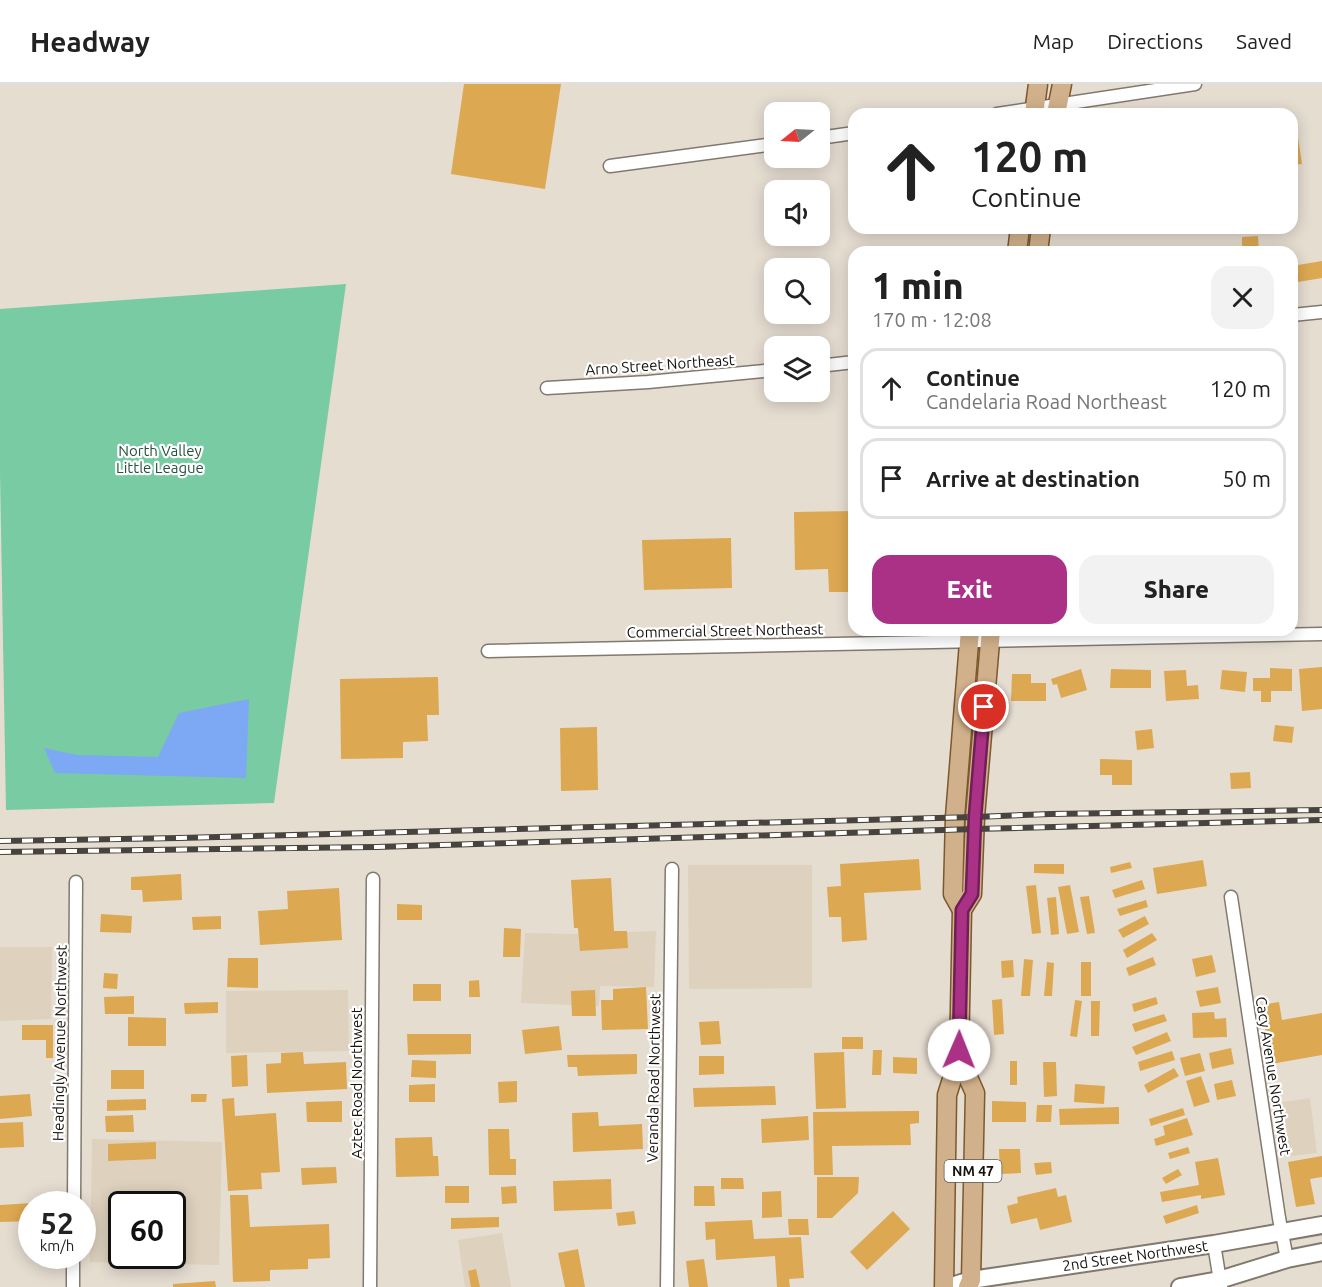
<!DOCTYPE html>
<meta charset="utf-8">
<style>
:root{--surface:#fff;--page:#f2f2f2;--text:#222;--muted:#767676;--line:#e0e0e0;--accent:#aa3185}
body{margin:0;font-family:Ubuntu,sans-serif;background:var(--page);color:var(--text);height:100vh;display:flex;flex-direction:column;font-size:22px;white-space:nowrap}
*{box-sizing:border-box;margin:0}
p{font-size:20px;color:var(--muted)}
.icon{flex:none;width:33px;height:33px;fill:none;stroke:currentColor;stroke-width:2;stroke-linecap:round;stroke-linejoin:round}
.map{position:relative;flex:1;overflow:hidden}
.drawer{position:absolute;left:848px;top:162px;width:450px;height:390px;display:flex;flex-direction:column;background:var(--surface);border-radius:18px;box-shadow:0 3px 15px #0003}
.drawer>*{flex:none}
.guide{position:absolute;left:848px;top:24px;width:450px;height:126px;border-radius:18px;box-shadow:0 3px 15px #0003;background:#fff;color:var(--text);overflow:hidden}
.needle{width:39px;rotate:252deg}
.tools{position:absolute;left:764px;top:18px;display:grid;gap:12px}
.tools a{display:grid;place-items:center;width:66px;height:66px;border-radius:12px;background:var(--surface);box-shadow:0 3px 15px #0003;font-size:30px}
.speed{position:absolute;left:18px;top:1107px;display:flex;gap:12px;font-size:30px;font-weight:700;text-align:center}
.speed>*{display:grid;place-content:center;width:78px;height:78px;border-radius:50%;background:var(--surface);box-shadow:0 3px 15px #0003;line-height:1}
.speed small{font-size:15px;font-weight:400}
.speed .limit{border:3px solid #111;border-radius:9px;background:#fff;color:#111}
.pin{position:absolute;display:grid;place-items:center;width:51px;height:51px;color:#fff;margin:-26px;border:3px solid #fff;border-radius:50%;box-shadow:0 2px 6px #0007}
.me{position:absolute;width:66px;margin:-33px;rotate:1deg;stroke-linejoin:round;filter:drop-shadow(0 0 4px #0008)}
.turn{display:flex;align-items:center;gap:21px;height:126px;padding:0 24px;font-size:27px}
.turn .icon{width:78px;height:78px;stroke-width:2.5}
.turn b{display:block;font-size:42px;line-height:51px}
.round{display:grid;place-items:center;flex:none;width:63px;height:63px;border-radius:18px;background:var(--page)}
.overview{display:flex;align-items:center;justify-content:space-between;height:102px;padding:0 24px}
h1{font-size:36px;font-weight:800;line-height:45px}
.action{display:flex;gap:12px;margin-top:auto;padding:12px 24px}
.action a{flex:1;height:69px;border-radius:18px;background:var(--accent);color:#fff;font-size:24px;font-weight:800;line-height:69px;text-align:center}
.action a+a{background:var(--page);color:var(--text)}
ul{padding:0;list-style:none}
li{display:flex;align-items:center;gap:18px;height:81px;margin:0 12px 9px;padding:0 12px;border:3px solid var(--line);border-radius:18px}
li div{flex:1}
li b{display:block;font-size:22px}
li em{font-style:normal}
header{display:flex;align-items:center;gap:36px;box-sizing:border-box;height:84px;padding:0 30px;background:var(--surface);border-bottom:2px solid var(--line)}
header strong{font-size:28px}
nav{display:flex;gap:33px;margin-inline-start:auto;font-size:21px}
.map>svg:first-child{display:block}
</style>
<header>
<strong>Headway</strong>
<nav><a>Map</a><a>Directions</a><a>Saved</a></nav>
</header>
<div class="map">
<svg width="1322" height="1203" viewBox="0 0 1322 1203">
<rect width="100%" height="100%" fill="#e6ddd1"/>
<g fill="#ded1be" fill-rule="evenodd">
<path d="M688,781H812V904L689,905Z"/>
<path d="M656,847L654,903L600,902L599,922L521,919L525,849L574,850Z"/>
<path d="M0,863H52L51,935L0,937Z"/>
<path d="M348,906L349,967L226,969V907Z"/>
<path d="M1310,1014L1317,1069L1283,1073L1276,1019Z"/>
<path d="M92,1055L222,1058L219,1181L90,1178ZM122,1120H172V1172H122Z"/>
<path d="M502,1149L511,1203H465L458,1156Z"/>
</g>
<path fill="#78cba3" d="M346,200L274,719L6,726L0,388V225Z"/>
<path fill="#7da8f4" d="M249,615L246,694L55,689L44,664L77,671L158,673L179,629Z"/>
<g fill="#dda852">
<path d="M464,0H561L545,105L451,90Z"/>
<path d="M1297,46L1302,80L1292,81V47Z"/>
<path d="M1258,152L1259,168H1242V153Z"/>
<path d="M1322,177V194L1292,199V182Z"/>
<path d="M854,427V508H829L828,485L795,486L794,428Z"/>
<path d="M731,454L732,504L644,506L642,456Z"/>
<path d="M1322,583V625L1302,627L1299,585Z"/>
<path d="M1270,584L1292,585V607H1271V618H1261V607H1253V594H1270Z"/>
<path d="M1081,585L1087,606L1061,614L1057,600L1053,601L1051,595Z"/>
<path d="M1111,585L1151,586V604H1110Z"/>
<path d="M1186,586L1187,602L1198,601L1199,615L1166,617L1164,587Z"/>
<path d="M1222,586L1247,588L1245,608L1220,605Z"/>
<path d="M1012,590H1031V599H1046V617H1011Z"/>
<path d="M438,593L439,631H427L428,657L403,658V674L341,675L340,595Z"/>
<path d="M1275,641L1294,643L1292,659L1273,657Z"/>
<path d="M597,643L598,706L561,707L560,644Z"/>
<path d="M1152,645L1154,664L1137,666L1135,647Z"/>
<path d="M1100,675L1132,676V701H1112V691H1100Z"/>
<path d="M1250,688L1251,704L1231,705L1230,689Z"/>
<path d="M919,775L921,806L864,809L867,856L842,858L841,833H829L827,803L841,802L840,780Z"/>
<path d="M1203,776L1207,802L1157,810L1153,784Z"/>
<path d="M1130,778L1132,784L1111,789L1110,783Z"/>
<path d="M1034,780H1064V790L1034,789Z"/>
<path d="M181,790L182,816L143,818L142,806H131V793Z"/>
<path d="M611,794L614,847H627L628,864L580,867L578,844H574L571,796Z"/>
<path d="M1142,796L1145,805L1115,814L1112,806Z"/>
<path d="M1036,801L1041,849L1032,850L1026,802Z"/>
<path d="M1070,801L1079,848L1067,850L1058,803Z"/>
<path d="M339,804L342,856L260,861L258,827L288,825L287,807Z"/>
<path d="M1089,812L1095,849L1087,850L1080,813Z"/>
<path d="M1056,813L1059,850L1051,851L1047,814Z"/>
<path d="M1146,816L1148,823L1120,832L1117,825Z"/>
<path d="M397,820L422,821V836H397Z"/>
<path d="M101,830L132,832L131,849L100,848Z"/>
<path d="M221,832V845L193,846L192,833Z"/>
<path d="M1145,832L1149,840L1123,854L1118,846Z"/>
<path d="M504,844L521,845L520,873H503Z"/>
<path d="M1152,849L1157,856L1127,874L1123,866Z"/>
<path d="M1212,871L1216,888L1196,893L1192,875Z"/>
<path d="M1153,873L1156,881L1129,892L1126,884Z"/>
<path d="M228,874H258V904L227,903Z"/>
<path d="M1024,875L1033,876L1030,912H1021Z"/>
<path d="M1013,876L1014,893L1002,894L1001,877Z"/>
<path d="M1047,878L1054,879L1052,912H1044Z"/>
<rect x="1081" y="878" width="10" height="34"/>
<path d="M104,889L118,890L117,905L103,904Z"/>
<path d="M479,896L480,913H469V897Z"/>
<rect x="413" y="900" width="28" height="17"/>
<path d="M646,903L648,945L602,946L601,916H613V905Z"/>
<path d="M1218,903L1221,919L1200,923L1196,907Z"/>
<path d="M595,906L596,932H572L571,907Z"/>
<path d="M134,912V930H105L104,913Z"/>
<path d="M1156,913L1158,920L1134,928L1132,920Z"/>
<path d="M1002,915L1004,950L994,951L992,916Z"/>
<path d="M1075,916L1082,917L1077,953L1070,952Z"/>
<path d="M1091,917H1100L1099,952H1091Z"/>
<path d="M218,918V929L185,930L184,919Z"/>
<path d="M1279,918L1282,936L1322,929V971L1271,980L1261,921Z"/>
<path d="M1214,928L1215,935L1226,934L1227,953L1193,954L1192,929Z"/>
<path d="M1164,930L1167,937L1135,948L1132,940Z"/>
<path d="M128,933L166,934V962H128Z"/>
<path d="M719,937L721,960L701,961L699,938Z"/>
<path d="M22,941H53V974H46V956H22Z"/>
<path d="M559,942L562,966L525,970L522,946Z"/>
<path d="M1167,948L1171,957L1136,971L1132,963Z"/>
<path d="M407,950H471V970L408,971Z"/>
<rect x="842" y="953" width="21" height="12"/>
<path d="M1231,964L1234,980L1212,985L1209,969Z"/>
<path d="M873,966H882L881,991H872Z"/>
<path d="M1172,967L1175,976L1140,987L1138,978Z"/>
<path d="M303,968L304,980L346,978L347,1005L267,1009L266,980L281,979V969Z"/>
<path d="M844,968L846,1024L816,1025L814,969Z"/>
<path d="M1200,969L1205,987L1185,992L1180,974Z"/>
<path d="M637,970V990L578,992L577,983H568L567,971Z"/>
<path d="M247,971L248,1002L232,1003L231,972Z"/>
<path d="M699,972H724V990L699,991Z"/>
<path d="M893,973L917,974V990L893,989Z"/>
<path d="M412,976L436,977V994L411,993Z"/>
<rect x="1010" y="977" width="7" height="24"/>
<path d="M1043,978H1056L1057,1012L1044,1013Z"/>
<path d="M1174,984L1179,992L1148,1009L1144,1001Z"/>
<rect x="111" y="986" width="33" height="19"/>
<path d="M1201,992L1210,1018L1194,1023L1186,997Z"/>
<path d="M1232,996L1236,1012L1217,1016L1214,1000Z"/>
<path d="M517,997V1018L499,1019L498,998Z"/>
<path d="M435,1000V1018H409V1001Z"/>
<path d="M1075,1000L1105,1002L1104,1020L1074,1018Z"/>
<path d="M775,1002L776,1021L694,1023L693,1004Z"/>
<path d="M30,1010L32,1032L0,1035V1012Z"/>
<path d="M191,1010H207L206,1018H191Z"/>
<path d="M234,1014L235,1032L276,1029L280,1088L261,1089L262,1105L228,1107L222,1015Z"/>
<path d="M146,1015V1026L107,1027V1016Z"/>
<path d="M342,1017V1038H307L306,1018Z"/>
<path d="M992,1017L1026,1018V1038H992Z"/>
<path d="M1037,1021H1052L1051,1038H1036Z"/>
<path d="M1119,1023V1040L1060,1041L1059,1025Z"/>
<path d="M1183,1024L1185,1031L1151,1042L1149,1035Z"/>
<path d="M910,1027H919V1039L910,1040L911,1061L832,1062L833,1091H814L813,1028Z"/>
<path d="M598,1028L599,1042L642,1040L643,1065L573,1068L572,1029Z"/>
<path d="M133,1031L134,1048H106L105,1032Z"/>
<path d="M808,1032L809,1056L762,1059L761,1035Z"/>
<path d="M1187,1034L1193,1051L1156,1062L1154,1055L1165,1051L1163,1042Z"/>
<path d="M23,1038L24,1063L0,1064V1039Z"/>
<path d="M488,1045H509L510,1075H516V1091H489Z"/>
<path d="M432,1053L433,1072H438L439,1092L396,1093L395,1054Z"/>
<path d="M156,1058V1075L108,1077V1060Z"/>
<path d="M1188,1063L1190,1069L1170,1075L1168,1069Z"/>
<path d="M999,1065H1020L1021,1089L1000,1090Z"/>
<path d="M1322,1072V1093L1310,1095L1315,1120L1296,1123L1288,1078Z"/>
<path d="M1218,1074L1225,1111L1201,1115V1111L1162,1118L1160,1108L1199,1101L1195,1078Z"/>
<path d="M1051,1078L1052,1089L1036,1091L1034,1079Z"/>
<path d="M336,1083L337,1099L302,1101L301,1084Z"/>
<path d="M1178,1085L1182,1091L1166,1100L1162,1094Z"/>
<path d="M817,1093H859L858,1109L832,1134H817Z"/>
<path d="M721,1094H743L744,1105H721Z"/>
<path d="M611,1095L612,1125L554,1127L553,1097Z"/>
<rect x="445" y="1102" width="24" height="17"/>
<path d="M516,1102L517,1119L502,1120L501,1103Z"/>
<path d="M694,1102H714L715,1122H694Z"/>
<path d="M1056,1104L1058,1113L1066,1111L1072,1138L1040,1146L1037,1134L1011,1140L1007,1122L1018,1119L1017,1113Z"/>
<path d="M781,1107L782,1133L762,1134V1108Z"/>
<path d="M230,1111H248L250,1143L329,1140L330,1174L308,1175V1185L270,1186V1197L233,1198Z"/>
<path d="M32,1119V1137L0,1138V1121Z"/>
<path d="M1197,1121L1199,1129L1166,1140L1163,1132Z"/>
<path d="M634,1127L636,1140L618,1142L616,1129Z"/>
<path d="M893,1127L910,1145L867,1186L850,1168Z"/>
<path d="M114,1132L122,1133V1154L113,1153Z"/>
<path d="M499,1133V1143L451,1145V1134Z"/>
<path d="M788,1135H808L809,1151H789Z"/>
<path d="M752,1136L754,1155L801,1153L804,1194L789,1195L790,1203H777L775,1172L716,1176L715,1155L706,1156L705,1138Z"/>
<path d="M112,1162H122V1172H129V1180L112,1179Z"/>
<path d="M578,1165L585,1203H565L558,1169Z"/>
<path d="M704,1175L708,1203H689L686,1177Z"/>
<path d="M476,1185L480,1203H471L468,1187Z"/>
<path d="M215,1197L216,1203H173V1200Z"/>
</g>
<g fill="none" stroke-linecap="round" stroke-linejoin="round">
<g stroke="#80796e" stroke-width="15">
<g id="minor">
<path d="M997,30L1195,0"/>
<path d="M819,54L854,49"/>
<path d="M610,82L774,60"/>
<path d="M1292,231L1322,228"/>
<path d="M819,282L854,278"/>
<path d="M547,304L648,298L774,286"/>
<path d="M488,567L1322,550"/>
<path d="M1231,813L1279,1134L1287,1175"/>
<path d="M74,1120L76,798"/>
<path d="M1214,1160L1221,1203"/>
<path d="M73,1203V1172"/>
<path d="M370,1203L373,795"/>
<path d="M667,1203L672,785"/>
</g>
</g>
<g stroke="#80796e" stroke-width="20">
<g id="secondary">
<path d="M948,1203L971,1196L1214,1160L1322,1141"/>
<path d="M1180,1203L1219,1196L1287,1175L1322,1168"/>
</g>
</g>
<g stroke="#7c582d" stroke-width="21">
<g id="primary">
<path d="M1034,30L1038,0"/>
<path d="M1056,30L1062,0"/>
<path d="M1017,168L1020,144"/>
<path d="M1038,168L1041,144"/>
<path d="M962,826L953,810L955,733L970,546"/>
<path d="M959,973L975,1009L971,1196L968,1203"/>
<path d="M944,1203L947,1011L959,973L962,826L972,810L975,733L991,546"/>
</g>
</g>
<use href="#minor" stroke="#fff" stroke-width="12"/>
<use href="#secondary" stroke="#fff" stroke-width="16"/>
<use href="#primary" stroke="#d1b18b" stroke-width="18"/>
<g stroke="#48433d" stroke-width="6">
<g id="rail">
<path d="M0,757L180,754L975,733L1050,730L1322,726"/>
<path d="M0,768L376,763L975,745L1322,736"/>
</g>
</g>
<use href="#rail" stroke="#fff" stroke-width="4" stroke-dasharray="11" stroke-linecap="butt"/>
</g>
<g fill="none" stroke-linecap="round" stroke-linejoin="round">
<g stroke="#6e2056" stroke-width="15">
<path id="route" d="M959,966L962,826L972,810L975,733L984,623"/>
</g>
<use href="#route" stroke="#aa3185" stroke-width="10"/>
</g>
<g text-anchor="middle" stroke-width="4.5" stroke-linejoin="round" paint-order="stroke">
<rect fill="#fff" stroke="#5c5a57" stroke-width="1.5" x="944.5" y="1076" width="57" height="22" rx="4.5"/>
<g font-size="14" font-weight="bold" fill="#16130f">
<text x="973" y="1092">NM 47</text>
</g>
<g font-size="15" fill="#16130f" stroke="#fff">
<text transform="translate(660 281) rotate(-4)" y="5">Arno Street Northeast</text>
<text transform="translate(725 547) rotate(-1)" y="5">Commercial Street Northeast</text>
<text transform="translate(60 959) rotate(-89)" y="5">Headingly Avenue Northwest</text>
<text transform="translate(1273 992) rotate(81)" y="5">Cacy Avenue Northwest</text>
<text transform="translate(654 994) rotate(-89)" y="5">Veranda Road Northwest</text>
<text transform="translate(357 999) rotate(-90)" y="5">Aztec Road Northwest</text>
<text transform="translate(1135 1172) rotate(-8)" y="5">2nd Street Northwest</text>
</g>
<g font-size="15" fill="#25513d" stroke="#fff">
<text x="160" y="372">North Valley<tspan x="160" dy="17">Little League</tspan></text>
</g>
</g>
</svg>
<div class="tools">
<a><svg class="needle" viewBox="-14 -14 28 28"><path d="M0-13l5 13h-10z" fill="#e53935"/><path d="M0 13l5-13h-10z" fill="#767676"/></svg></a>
<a><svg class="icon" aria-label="sound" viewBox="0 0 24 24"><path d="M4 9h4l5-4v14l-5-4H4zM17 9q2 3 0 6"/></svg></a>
<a><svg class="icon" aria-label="search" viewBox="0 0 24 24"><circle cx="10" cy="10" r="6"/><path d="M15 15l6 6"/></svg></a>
<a><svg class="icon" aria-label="layers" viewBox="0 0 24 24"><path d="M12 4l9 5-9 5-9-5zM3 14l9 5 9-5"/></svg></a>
</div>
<div class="speed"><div>52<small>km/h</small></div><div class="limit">60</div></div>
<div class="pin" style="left:984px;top:623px;background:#d93025"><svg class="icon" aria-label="arrive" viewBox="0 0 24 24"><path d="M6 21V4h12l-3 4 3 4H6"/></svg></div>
<svg class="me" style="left:959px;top:966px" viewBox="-20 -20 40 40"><circle r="19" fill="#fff"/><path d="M0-13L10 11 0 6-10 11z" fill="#aa3185"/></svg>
<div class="guide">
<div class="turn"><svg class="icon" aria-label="ahead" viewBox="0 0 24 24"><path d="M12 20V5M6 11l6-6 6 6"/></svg><div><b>120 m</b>Continue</div></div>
</div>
<section class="drawer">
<div class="overview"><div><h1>1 min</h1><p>170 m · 12:08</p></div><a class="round"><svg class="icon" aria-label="close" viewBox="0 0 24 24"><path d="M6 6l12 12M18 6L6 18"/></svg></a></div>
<ul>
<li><svg class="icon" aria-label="ahead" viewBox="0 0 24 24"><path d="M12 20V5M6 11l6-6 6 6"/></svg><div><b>Continue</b><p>Candelaria Road Northeast</p></div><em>120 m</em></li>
<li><svg class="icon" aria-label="arrive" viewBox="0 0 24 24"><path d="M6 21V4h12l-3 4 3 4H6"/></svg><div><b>Arrive at destination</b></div><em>50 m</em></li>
</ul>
<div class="action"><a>Exit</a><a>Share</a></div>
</section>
</div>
